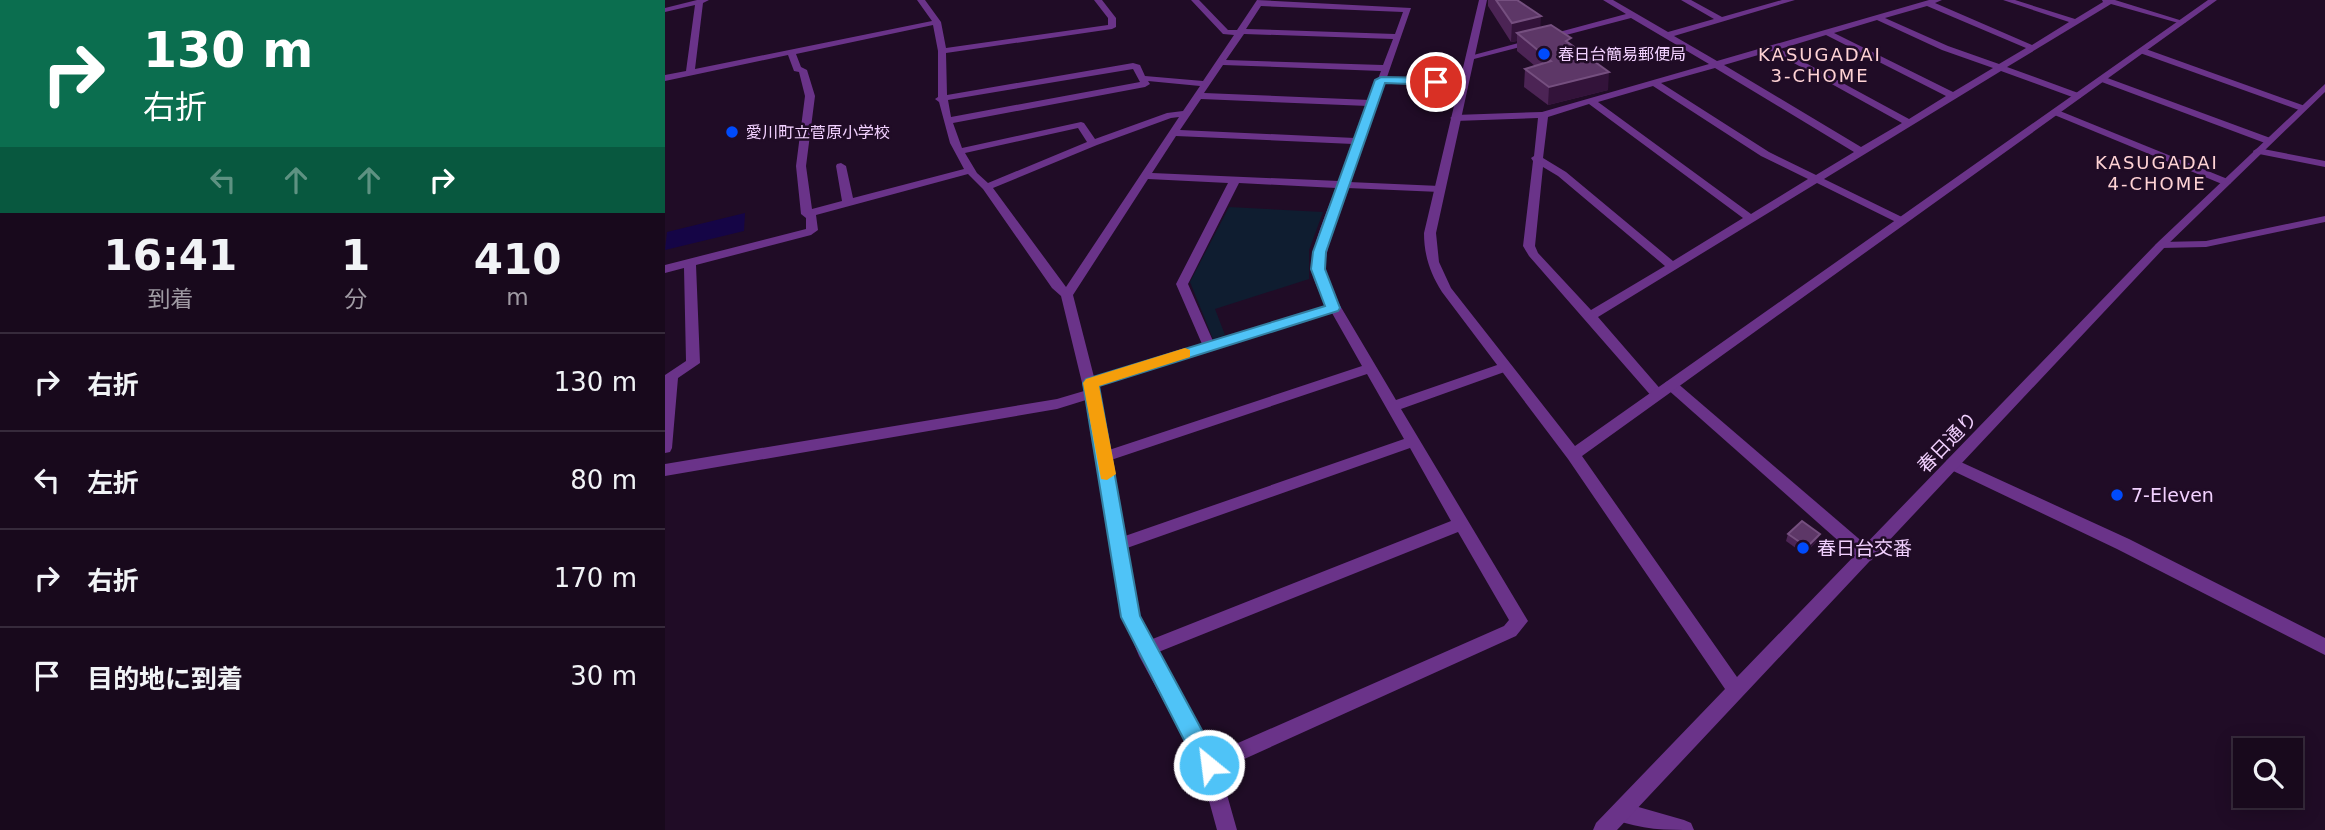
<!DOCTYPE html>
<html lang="ja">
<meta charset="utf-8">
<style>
:root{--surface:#18091c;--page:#251729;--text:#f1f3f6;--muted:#9f9aa3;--line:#362a3b}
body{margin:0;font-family:"DejaVu Sans","Noto Sans JP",sans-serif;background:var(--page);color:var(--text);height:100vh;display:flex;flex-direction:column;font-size:26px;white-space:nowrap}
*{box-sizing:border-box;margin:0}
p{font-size:23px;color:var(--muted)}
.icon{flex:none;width:38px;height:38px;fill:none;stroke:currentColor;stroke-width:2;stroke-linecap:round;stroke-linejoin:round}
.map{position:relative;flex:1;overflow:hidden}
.side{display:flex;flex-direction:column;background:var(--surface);width:665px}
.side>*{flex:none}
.banner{background:#0b6e4f;color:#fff;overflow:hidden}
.tools{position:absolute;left:1568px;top:738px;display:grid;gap:14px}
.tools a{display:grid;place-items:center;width:70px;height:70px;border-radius:0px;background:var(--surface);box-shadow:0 4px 18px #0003,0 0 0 2px var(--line);font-size:35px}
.pin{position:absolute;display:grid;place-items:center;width:60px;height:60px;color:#fff;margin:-30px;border:4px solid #fff;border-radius:50%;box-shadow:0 2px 7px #0007}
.me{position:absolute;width:77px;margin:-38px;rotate:331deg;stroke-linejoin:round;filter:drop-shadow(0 0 5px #0008)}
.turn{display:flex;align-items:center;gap:24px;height:147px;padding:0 28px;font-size:32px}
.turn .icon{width:91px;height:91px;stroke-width:2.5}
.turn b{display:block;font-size:49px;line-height:60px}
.lanes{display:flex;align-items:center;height:66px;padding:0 28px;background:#0003;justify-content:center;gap:35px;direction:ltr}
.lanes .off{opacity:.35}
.eta{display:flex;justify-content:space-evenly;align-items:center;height:119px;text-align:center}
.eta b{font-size:42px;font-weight:700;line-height:49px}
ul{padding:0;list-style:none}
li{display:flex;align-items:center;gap:21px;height:98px;padding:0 28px;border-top:2px solid var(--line)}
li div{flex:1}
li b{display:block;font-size:26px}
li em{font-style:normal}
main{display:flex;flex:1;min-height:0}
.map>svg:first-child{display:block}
</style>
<main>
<section class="side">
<div class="banner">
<div class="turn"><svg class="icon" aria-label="right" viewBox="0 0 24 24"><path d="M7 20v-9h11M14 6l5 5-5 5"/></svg><div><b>130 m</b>右折</div></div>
<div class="lanes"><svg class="icon off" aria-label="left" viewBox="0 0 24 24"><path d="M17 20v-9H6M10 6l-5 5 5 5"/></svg><svg class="icon off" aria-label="ahead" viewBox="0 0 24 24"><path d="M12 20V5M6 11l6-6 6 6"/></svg><svg class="icon off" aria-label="ahead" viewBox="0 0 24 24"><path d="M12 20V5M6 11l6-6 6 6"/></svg><svg class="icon" aria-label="right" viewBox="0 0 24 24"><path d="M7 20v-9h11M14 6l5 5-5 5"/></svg></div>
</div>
<div class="eta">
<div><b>16:41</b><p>到着</p></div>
<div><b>1</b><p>分</p></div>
<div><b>410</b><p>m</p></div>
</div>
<ul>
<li><svg class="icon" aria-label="right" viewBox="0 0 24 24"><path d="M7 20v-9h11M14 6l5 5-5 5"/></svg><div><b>右折</b></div><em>130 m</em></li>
<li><svg class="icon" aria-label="left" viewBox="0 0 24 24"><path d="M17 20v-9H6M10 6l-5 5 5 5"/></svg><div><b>左折</b></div><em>80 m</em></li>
<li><svg class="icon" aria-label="right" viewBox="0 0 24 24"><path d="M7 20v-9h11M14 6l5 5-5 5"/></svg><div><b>右折</b></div><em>170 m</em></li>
<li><svg class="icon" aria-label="arrive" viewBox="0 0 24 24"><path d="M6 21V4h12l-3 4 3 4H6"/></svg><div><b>目的地に到着</b></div><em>30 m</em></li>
</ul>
</section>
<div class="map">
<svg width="1660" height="830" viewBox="0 0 1660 830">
<rect width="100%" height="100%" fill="#200c26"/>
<path fill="#0f1d30" d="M564,207L658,212L644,250V279L550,309L560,335L548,339L525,282Z"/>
<path fill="#150546" d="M80,213L79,231L0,250L2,232Z"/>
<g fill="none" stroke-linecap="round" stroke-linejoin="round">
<g fill="#6a3389" fill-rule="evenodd">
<path d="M32,0H44L38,3L30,69L267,21L252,0H260L276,22L281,48L443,25V18L429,0H437L451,18V27L447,29L281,53L282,95L468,63L475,65L480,76L538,81L569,35L558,34L526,0H534L563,30H572L592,0L746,8L722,77L799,79L804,82L799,85L720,83L684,182L775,186L780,189L775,192L682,188L666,232L659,269L664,287L731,400L835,364L840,362L847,367L845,370L736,409L860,616L863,621L851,636L555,770L572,830H552L535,768L474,656L458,617L421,400L392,409L0,476V464L392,399L419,391L396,296L387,288L318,189L303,174L151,215L153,230L146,235L31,265L35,363L13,378L7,448L5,452L0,453V375L21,361L19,268L0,273V265L141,229V218L136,214L131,166L140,96L134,72L129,71L123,55L0,81V75L21,71L30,5L0,12V8ZM596,6L738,12L730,34L581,29ZM268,25L273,51V97L270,99L274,102L285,143L299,169L188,198L181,166L176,163L172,164L171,166L177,201L147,209L141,166L150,96L142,70L136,67L131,54ZM579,34L728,39L718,65L561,60ZM558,65L716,71L705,100L539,93ZM468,69L475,82L286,117L283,100ZM483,81L535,86L518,111L502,113L430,139L419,123L416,122L297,148L288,123L480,87L485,84ZM536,99L703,106L690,138L515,130ZM514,117L401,287L328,188L432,145L506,118ZM413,128L422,142L323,183L312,173L300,153ZM511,136L688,144L674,181L487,173ZM483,179L563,183L511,284L537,344L429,377L408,295ZM574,183L671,188C663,209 646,246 647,269C648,282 656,295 663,306L548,341L523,284ZM667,313L697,366L444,450L432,386ZM702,374L739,439L460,536L446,460ZM745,448L786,521L485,640L474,617L462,548ZM793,532L844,620L839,626L548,754L491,653Z"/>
<path d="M938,0H948L1003,32L1049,19L1016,0H1026L1057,17L1117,0H1130L1009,36L1052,61L1264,0H1277L1270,3L1367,45L1404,22L1338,0H1350L1410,19L1438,2L1437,0H1450L1521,22L1517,24L1446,4L1342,67L1416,94V98H1410L1336,71L1159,179L1241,219V223H1233L1152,183L933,317L998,392L1000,395L993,400L988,398L864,256L858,246L868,161L866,158L869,156L873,118L790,121L785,118L790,115L877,112L1044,64L966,18L805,60L801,57L961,14ZM1262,6L1361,48L1334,64L1283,46L1220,18ZM1212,20L1277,50L1328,68L1288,92L1169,33ZM1161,35L1281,96L1244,119L1115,49ZM1107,51L1237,123L1196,147L1059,65ZM1050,68L1189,152L1151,175L1104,152L996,83ZM988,86L1096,156L1143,179L1086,214L933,102ZM924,104L1078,218L1008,261L901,172L878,158L883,117ZM878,167L893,176L1000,266L926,310L873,253L870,246Z"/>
<path d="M1478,48L1640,106L1642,108L1634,110L1475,53L1474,51Z"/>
<path d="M1437,76L1608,139L1609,141L1600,143L1434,81L1432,79Z"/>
<path d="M1390,109L1565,180L1566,182L1565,184H1557L1387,114L1385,112Z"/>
<path d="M1593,148L1660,161V167L1589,153L1588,151Z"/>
<path d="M1660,216V222L1541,247L1496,248L1490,245L1496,242L1541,241Z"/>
<path d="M1006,380L1011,382L1207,550L1209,555L1207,560L1201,562L1195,560L1001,388L999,385L1001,382Z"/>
<path d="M1287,458L1464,539L1660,638V655L1452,549L1282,468L1280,464L1282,460Z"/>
<path d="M956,802L1019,820L1026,823L1029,830C1001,830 976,830 949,819L946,812L949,805Z"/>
</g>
<path fill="#6a3389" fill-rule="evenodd" d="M814,0H822L771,233L774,262L786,288L910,446L1543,0H1552L917,456L1072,677L1492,243L1660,84V92L1500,247L952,830H928L931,823L1060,689L903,459L777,292C765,273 759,255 759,233Z"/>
</g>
<g fill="#4c2455">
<path d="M823,0H852L875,27L906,44L943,90L883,105L859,87L860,69L870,66L852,51V41L846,42L823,6Z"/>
<path d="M1123,534L1152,541L1139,554L1121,541Z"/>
</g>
<g fill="#33133a">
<path d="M876,16L875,34L852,33V41L846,42L847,23Z"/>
<path d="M944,72L943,90L883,105L884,87Z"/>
<path d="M1155,534L1152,541L1139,554L1142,547Z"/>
</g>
<g fill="#5d3767" stroke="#754f7f" stroke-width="2">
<path d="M831,0H852L876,16L847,23Z"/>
<path d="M886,25L906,38L901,41L944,72L884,87L860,69L886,61L852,33Z"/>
<path d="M1137,521L1155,534L1142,547L1123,534Z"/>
</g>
<path fill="#4fc3f7" stroke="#337fa1" stroke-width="2" d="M716,77L771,78L776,82L771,85L720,83L661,252L660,269L675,308L673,311L434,386L475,616L552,758L555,765L552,773L544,776L536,773L456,617L418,383L421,379L660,306L646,269L648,252L710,80Z"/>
<path fill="#f59e0b" d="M520,348L525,350V357L434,386L451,474L442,480L436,479L418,383L421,379Z"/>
<g fill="#004bfc" stroke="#200c26" stroke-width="2.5">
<circle cx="879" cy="54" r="7"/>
<circle cx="67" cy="132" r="7"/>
<circle cx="1452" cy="495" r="7"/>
<circle cx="1138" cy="548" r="7"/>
</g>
<g text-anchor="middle" stroke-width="5" stroke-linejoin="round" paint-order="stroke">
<g font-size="16" fill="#f2d1ff" stroke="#200c26" text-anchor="start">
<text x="893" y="60">春日台簡易郵便局</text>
<text x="81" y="138">愛川町立菅原小学校</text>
</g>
<g font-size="18" letter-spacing="2" fill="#ffd3d5" stroke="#200c26">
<text x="1155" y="61">KASUGADAI<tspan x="1155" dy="21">3-CHOME</tspan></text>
<text x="1492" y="169">KASUGADAI<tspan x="1492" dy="21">4-CHOME</tspan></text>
</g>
<g font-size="19" fill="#f2d1ff" stroke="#200c26">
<text transform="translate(1282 442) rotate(-46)" y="7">春日通り</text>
</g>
<g font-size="19" fill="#f2d1ff" stroke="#200c26" text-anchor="start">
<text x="1466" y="502">7-Eleven</text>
<text x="1152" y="555">春日台交番</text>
</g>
</g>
</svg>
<div class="tools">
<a><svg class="icon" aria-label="search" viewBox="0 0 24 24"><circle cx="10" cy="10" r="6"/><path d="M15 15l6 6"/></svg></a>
</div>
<div class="pin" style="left:771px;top:82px;background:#d93025"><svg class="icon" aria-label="arrive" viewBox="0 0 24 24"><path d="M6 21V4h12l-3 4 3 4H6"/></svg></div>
<svg class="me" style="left:544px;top:765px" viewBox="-20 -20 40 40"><circle r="17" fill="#4fc3f7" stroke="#fff" stroke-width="3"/><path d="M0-11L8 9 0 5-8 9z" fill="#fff"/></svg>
</div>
</main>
